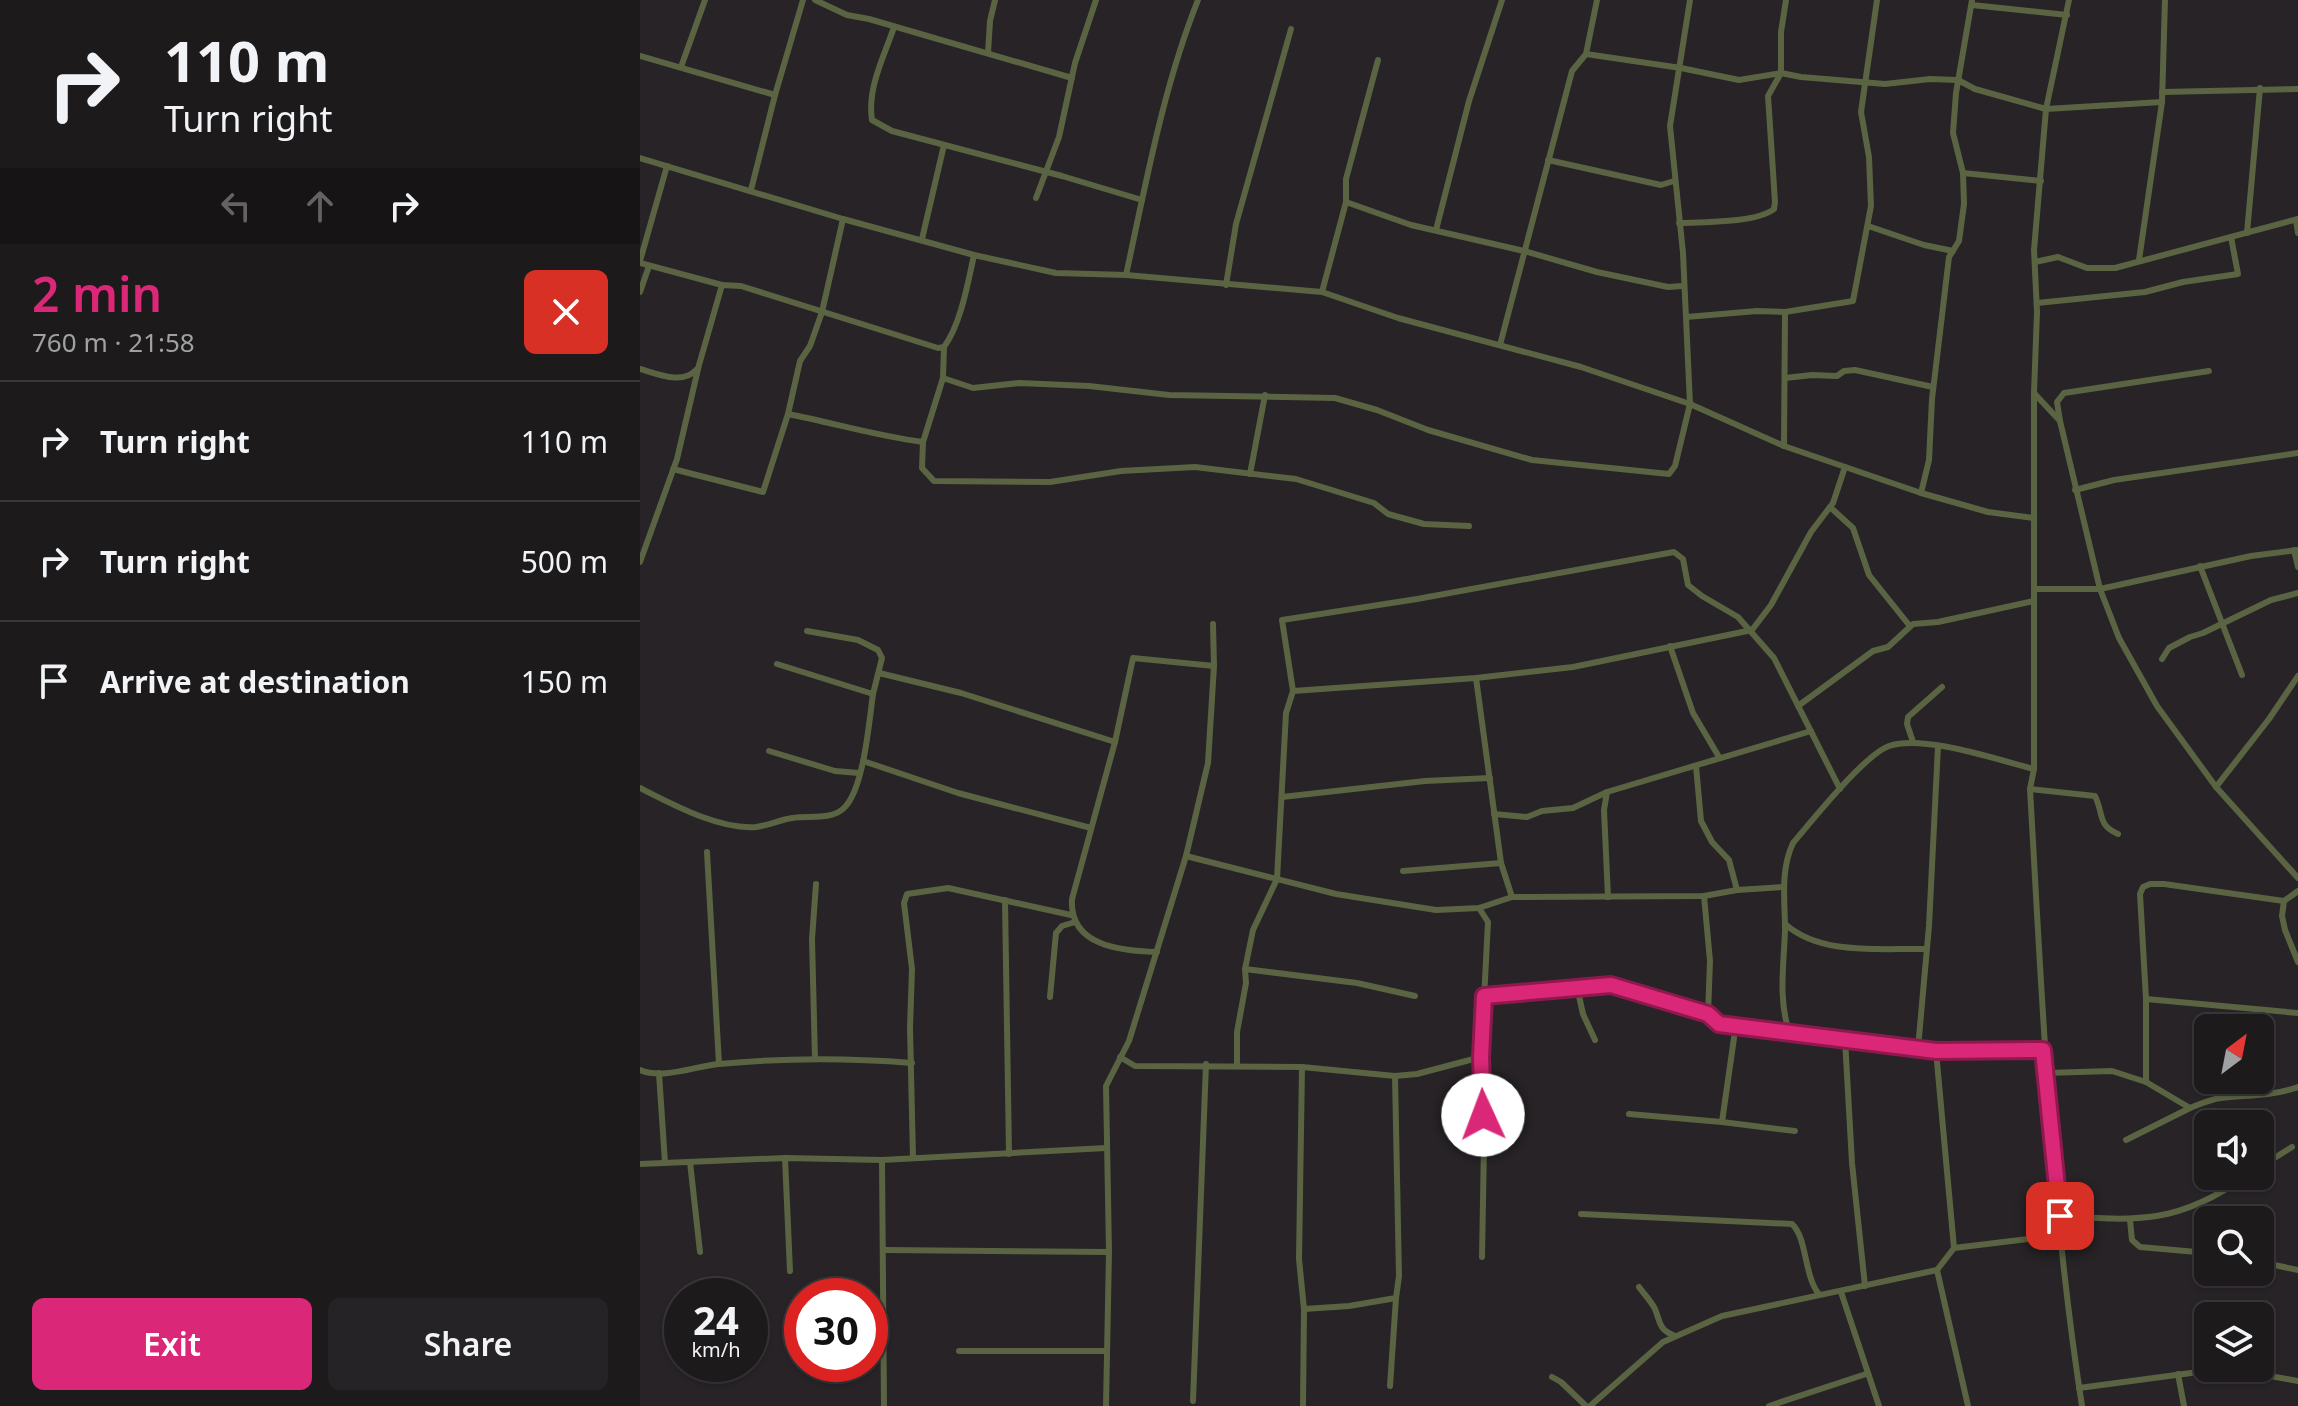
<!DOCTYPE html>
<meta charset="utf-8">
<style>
:root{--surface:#1d1a1c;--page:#252325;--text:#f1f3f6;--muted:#a0a1a3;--line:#3b383b;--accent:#db2777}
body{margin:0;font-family:"Noto Sans",sans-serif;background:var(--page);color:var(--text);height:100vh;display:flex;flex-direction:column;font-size:30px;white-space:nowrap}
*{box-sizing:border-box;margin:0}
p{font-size:26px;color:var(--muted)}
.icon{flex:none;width:44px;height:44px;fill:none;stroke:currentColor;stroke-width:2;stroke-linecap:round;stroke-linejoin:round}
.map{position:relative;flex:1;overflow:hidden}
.drawer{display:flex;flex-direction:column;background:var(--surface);width:640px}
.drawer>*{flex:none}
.top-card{background:#1d1a1c;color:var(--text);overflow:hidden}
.needle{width:52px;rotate:32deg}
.tools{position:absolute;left:1554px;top:1014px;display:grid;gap:16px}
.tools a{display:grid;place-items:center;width:80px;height:80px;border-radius:12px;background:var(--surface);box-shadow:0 2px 6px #0004,0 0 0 2px var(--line);font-size:40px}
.speed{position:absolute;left:24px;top:1278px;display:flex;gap:16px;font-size:40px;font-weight:700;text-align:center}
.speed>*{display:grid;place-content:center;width:104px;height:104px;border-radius:50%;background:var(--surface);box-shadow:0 2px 6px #0004,0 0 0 2px var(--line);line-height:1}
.speed small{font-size:20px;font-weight:400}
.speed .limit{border:12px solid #d22;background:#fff;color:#111}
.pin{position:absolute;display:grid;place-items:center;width:68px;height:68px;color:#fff;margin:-34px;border-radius:16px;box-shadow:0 4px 12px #0006}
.me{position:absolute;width:88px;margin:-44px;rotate:358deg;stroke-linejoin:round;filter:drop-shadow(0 0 6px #0008)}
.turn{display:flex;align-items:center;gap:28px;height:168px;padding:0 32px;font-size:36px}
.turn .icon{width:104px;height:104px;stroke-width:2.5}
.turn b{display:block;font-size:56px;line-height:68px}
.lanes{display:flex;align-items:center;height:76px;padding:0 32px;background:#0003;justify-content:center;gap:40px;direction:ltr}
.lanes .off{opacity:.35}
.round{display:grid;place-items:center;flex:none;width:84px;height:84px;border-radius:12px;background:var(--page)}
.headline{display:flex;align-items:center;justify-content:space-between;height:136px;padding:0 32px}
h1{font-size:48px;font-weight:600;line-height:60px;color:var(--accent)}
.button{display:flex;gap:16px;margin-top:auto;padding:16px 32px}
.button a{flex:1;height:92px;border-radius:12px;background:var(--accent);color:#fff;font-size:32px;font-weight:600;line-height:92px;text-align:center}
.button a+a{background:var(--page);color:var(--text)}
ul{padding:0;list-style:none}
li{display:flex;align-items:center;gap:24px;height:120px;padding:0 32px;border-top:2px solid var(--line)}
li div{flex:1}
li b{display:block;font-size:30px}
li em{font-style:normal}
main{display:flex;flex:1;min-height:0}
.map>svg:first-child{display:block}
</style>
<main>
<section class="drawer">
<div class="top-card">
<div class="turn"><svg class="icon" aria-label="right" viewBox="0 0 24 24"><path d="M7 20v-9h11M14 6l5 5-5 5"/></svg><div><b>110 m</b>Turn right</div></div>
<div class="lanes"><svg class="icon off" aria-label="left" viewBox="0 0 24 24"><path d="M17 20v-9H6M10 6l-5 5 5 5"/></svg><svg class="icon off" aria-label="ahead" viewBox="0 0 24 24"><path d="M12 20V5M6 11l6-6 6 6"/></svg><svg class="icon" aria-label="right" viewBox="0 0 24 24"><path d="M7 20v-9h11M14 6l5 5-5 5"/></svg></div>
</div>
<div class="headline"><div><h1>2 min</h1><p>760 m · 21:58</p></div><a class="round" style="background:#d93025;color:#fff"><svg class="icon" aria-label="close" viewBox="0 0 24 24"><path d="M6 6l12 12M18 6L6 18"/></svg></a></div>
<ul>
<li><svg class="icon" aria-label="right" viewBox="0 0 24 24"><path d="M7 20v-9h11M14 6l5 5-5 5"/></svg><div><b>Turn right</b></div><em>110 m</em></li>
<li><svg class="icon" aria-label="right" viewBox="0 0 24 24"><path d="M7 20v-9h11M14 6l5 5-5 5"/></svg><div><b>Turn right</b></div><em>500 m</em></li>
<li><svg class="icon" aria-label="arrive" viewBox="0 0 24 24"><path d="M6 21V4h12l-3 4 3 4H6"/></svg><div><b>Arrive at destination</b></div><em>150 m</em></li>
</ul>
<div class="button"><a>Exit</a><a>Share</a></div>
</section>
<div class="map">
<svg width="1658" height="1406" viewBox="0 0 1658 1406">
<rect width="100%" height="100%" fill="#272326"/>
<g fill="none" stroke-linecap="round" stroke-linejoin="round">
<g stroke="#5a6442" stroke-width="6">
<path d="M175,0L207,15L229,19L432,78"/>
<path d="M1429,0L1406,109L1394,250L1397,312L1394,393V769L1390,789C1402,995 1410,1202 1442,1406"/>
<path d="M1332,5L1427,15"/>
<path d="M254,27C244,57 227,88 232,120L252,131L422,176L502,200"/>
<path d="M348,53L350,21L355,0"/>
<path d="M946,54L1041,68L1099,80L1141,73L1161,77L1245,84L1290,79L1318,80L1335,89L1406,109L1522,102"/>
<path d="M0,56L135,95"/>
<path d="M41,67L65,0"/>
<path d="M1522,92L1658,89"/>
<path d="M0,158L203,219L334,255L416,273L486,275L682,292L758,318L941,367L1050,404L1144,446L1281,493L1348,512L1394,518"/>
<path d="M908,160L1021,185L1034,181"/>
<path d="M1323,173L1401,181"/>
<path d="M111,190L135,95L163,0"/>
<path d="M396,198L419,137L435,63L456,0"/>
<path d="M706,202L771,225L884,251L957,272L1028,287L1043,286"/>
<path d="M203,219L182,312L170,346L160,361L148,414C194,423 237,436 283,442L303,378"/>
<path d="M1656,220L1658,233"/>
<path d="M1039,223C1062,222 1117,223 1134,209L1135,202L1128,96L1141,73V32L1146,0"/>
<path d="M1228,226L1284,245L1313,251"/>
<path d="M796,230L829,101L862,0"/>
<path d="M1607,233L1620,88"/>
<path d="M282,239L304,145"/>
<path d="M1499,260L1522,102L1525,0"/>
<path d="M0,261L27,166"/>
<path d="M1395,262L1418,257L1447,268H1475L1658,219"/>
<path d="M0,263L82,285L101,286L298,348L304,347C321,324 328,282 334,255"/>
<path d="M486,275C506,183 523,88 558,0"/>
<path d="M586,285L596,224L651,29"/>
<path d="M0,292L9,266"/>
<path d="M682,292L706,202V179L738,60"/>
<path d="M1397,303L1505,292L1543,282L1598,274L1591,237"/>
<path d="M1046,317L1117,311L1145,312L1213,301L1231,206L1229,157L1221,112L1237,0"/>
<path d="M860,345L932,71L946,54L957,0"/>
<path d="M304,347L303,378L333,388L379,383L449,386L529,395L695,398L737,410L788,430L892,460L1029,474L1035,466L1050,404L1043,253L1030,126L1050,0"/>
<path d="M0,369C18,374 42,385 56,370"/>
<path d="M1145,378L1172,375L1197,376L1204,371L1215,370L1293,387"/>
<path d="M1394,393L1420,421L1460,589L1479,638L1517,706L1576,787L1658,878"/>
<path d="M1420,421L1417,402L1424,393L1569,371"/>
<path d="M283,442L282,468L294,481L410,482L481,471L555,467L656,479L734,503L748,514L784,524L829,526"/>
<path d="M1144,446L1145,312"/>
<path d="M33,469L123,492L148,414"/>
<path d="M610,474L625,395"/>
<path d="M1435,490L1474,480L1658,453"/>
<path d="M1281,493L1289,460L1292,399L1309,257L1319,241L1324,204L1323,173L1313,133L1316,93L1332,0"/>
<path d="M1190,507L1213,528L1229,575L1269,625"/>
<path d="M1654,550L1658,567"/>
<path d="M0,562L37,459L59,365L82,285"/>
<path d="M1560,566L1602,675"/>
<path d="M1394,589H1460L1611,556L1658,550"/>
<path d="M1030,646L1053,713L1079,757"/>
<path d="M1522,659L1529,648L1550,637L1563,633L1631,600L1658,593"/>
<path d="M137,664L233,694L242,658L238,650L218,640L167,631"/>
<path d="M239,673L321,693L475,742"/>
<path d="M836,678L861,863L872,897"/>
<path d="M653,691L836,678L933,667L1112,630L1131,605L1171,532L1193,503L1205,467"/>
<path d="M1158,706L1233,651L1248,647L1273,624L1298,622L1394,601"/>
<path d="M1273,742L1267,724L1268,717L1302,687"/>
<path d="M129,751L195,771L219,773"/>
<path d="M223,761L318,793L451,828"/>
<path d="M1056,766L1061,821L1072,842L1089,860L1097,890"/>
<path d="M1576,787L1629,719L1658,676"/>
<path d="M0,788C32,804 79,830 116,827C129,825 140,820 152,818C169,815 192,821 205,807C224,787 229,722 233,694"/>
<path d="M1390,789L1455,796C1464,814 1457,825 1478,834"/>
<path d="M967,792L964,810L968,897"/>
<path d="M642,797L785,781L850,778"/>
<path d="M854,814L887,817L902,811L933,808L967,792L1171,731"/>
<path d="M67,852L79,1064"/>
<path d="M546,856L696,894L796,910L839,908L872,897L1064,896L1097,890L1143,887"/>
<path d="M763,871L861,863"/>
<path d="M1658,891L1644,901L1642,916L1645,930L1658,962"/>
<path d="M1064,896L1070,961L1068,1014"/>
<path d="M365,900L369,1154"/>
<path d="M839,908L848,922L841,1057L844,1144L842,1257"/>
<path d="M1145,924C1181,956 1241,948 1287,949"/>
<path d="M517,952C481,951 429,946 432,899L475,742L493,658L574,666"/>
<path d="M605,969L717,983L775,996"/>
<path d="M937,987L943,1014L955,1040"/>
<path d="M844,996L971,985L1068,1014L1079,1024L1149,1031L1177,1037L1296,1051L1403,1050"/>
<path d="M410,997L416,933L422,926L435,922"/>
<path d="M1506,999L1658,1013"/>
<path d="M1096,1024L1082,1122L1155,1131"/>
<path d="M1149,1031C1138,999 1144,963 1145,930C1145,900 1140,871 1153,843C1172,821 1224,755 1249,746C1283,734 1358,760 1394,769"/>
<path d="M1205,1039L1212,1163L1225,1286"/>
<path d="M1278,1048L1289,926L1298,746"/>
<path d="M1296,1051L1314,1248"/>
<path d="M480,1057L495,1066L662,1067L755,1076L777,1074L841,1057"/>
<path d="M175,1059L172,939L176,884"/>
<path d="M597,1065V1032L606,983L605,969L613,930L637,879L646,713L653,691L642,620L777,599L1034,552L1043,559L1048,585L1062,596L1098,617L1134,658L1200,789"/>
<path d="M662,1067L659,1259L664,1309L663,1406"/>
<path d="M0,1070C23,1080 55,1066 79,1064C143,1058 208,1058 272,1063"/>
<path d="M19,1073L25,1163"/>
<path d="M1406,1073L1472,1071L1506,1082L1550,1108C1560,1104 1571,1099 1581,1098C1607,1095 1633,1096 1658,1087"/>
<path d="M1506,1082V999L1500,894L1503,887L1510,884H1524L1644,901"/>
<path d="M989,1114L1082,1122"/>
<path d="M1486,1140L1550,1108"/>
<path d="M145,1158L150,1271"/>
<path d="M273,1158L270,1028L272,969L264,903L267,894L308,888L431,915"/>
<path d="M242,1160L244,1406"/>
<path d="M50,1162L60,1252"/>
<path d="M0,1164L145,1158L242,1160L466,1148"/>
<path d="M1620,1167L1652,1147"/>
<path d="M941,1214L1152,1224C1167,1238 1164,1274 1178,1293"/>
<path d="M1420,1216C1498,1221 1539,1224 1606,1176"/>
<path d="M1490,1220L1492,1240L1500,1247L1568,1253"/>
<path d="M244,1250L469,1252"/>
<path d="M1620,1262L1658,1270"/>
<path d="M1297,1270L1328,1406"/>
<path d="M999,1287C1004,1294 1011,1301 1015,1309C1020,1321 1019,1330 1033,1335"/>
<path d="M1201,1292L1239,1406"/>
<path d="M664,1309L709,1306L756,1298L759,1276L755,1076"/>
<path d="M319,1351H466"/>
<path d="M1538,1374L1544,1406"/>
<path d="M912,1377L921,1382L946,1406"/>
<path d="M750,1386L756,1298"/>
<path d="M1439,1388L1566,1371L1614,1373L1658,1381"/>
<path d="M553,1401L566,1064"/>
<path d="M466,1406L469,1252L466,1086L489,1041L546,856L568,763L574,666L573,624"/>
<path d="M950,1406L1023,1342L1082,1316L1297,1270L1314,1248L1420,1235"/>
<path d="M1129,1406L1226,1374"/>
</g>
</g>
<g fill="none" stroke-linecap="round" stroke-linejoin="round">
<g stroke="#8e194d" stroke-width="20">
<path id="route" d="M843,1115L841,1057L844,996L971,985L1068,1014L1079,1024L1296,1051L1403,1050L1420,1216"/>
</g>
<use href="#route" stroke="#db2777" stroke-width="14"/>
</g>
</svg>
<div class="tools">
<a><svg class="needle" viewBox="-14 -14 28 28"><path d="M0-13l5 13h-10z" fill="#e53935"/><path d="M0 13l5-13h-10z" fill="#a0a1a3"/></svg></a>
<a><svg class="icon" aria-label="sound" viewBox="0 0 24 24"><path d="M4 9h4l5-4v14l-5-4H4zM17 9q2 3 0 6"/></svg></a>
<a><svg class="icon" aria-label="search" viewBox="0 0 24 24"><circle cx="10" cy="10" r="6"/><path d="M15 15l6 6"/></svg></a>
<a><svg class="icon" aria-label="layers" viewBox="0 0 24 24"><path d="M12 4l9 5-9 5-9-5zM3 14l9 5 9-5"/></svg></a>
</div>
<div class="speed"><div>24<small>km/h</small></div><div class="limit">30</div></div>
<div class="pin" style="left:1420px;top:1216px;background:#d93025"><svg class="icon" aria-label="arrive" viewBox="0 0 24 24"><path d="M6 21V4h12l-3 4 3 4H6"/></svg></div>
<svg class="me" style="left:843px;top:1115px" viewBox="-20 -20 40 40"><circle r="19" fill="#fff"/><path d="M0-13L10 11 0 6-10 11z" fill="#db2777"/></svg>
</div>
</main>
